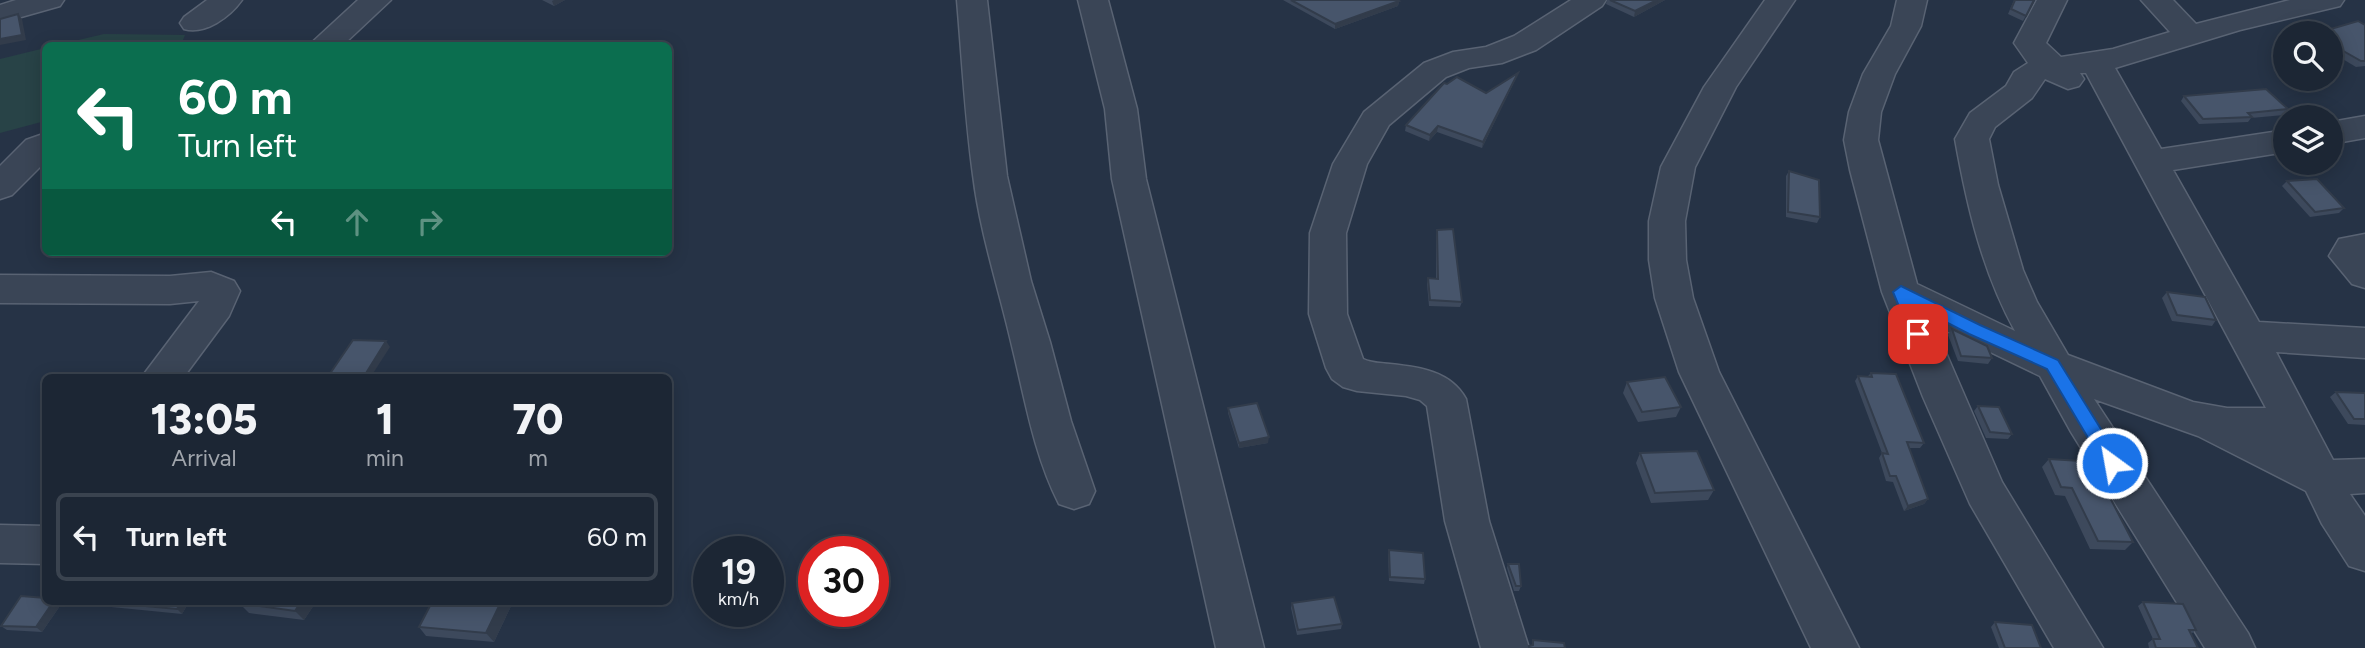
<!DOCTYPE html>
<style>
:root{--surface:#1c2634;--page:#293240;--text:#f1f3f6;--muted:#a0a5ac;--line:#3a434f}
body{margin:0;font-family:Figtree,sans-serif;background:var(--page);color:var(--text);height:100vh;display:flex;flex-direction:column;font-size:26px;white-space:nowrap}
*{box-sizing:border-box;margin:0}
p{font-size:23px;color:var(--muted)}
.icon{flex:none;width:38px;height:38px;fill:none;stroke:currentColor;stroke-width:2;stroke-linecap:round;stroke-linejoin:round}
.map{position:relative;flex:1;overflow:hidden}
.sheet{position:absolute;left:42px;top:374px;width:630px;height:231px;display:flex;flex-direction:column;background:var(--surface);border-radius:10px;box-shadow:0 4px 18px #0003,0 0 0 2px var(--line)}
.sheet>*{flex:none}
.banner{position:absolute;left:42px;top:42px;width:630px;height:214px;border-radius:10px;box-shadow:0 4px 18px #0003,0 0 0 2px var(--line);background:#0b6e4f;color:#fff;overflow:hidden}
.controls{position:absolute;left:2273px;top:21px;display:grid;gap:14px}
.controls a{display:grid;place-items:center;width:70px;height:70px;border-radius:50%;background:var(--surface);box-shadow:0 4px 18px #0003,0 0 0 2px var(--line);font-size:35px}
.speed{position:absolute;left:693px;top:536px;display:flex;gap:14px;font-size:35px;font-weight:700;text-align:center}
.speed>*{display:grid;place-content:center;width:91px;height:91px;border-radius:50%;background:var(--surface);box-shadow:0 4px 18px #0003,0 0 0 2px var(--line);line-height:1}
.speed small{font-size:18px;font-weight:400}
.speed .limit{border:10px solid #d22;background:#fff;color:#111}
.pin{position:absolute;display:grid;place-items:center;width:60px;height:60px;color:#fff;margin:-30px;border-radius:14px;box-shadow:0 4px 10px #0006}
.me{position:absolute;width:77px;margin:-38px;rotate:328deg;stroke-linejoin:round;filter:drop-shadow(0 0 5px #0008)}
.turn{display:flex;align-items:center;gap:24px;height:147px;padding:0 21px;font-size:32px}
.turn .icon{width:91px;height:91px;stroke-width:2.5}
.turn b{display:block;font-size:49px;line-height:60px}
.lanes{display:flex;align-items:center;height:66px;padding:0 21px;background:#0003;justify-content:center;gap:35px;direction:ltr}
.lanes .off{opacity:.35}
.eta{display:flex;justify-content:space-evenly;align-items:center;height:119px;text-align:center}
.eta b{font-size:42px;font-weight:800;line-height:49px}
ul{padding:0;list-style:none}
li{display:flex;align-items:center;gap:21px;height:88px;margin:0 14px 10px;padding:0 7px;border:4px solid var(--line);border-radius:10px}
li div{flex:1}
li b{display:block;font-size:26px}
li em{font-style:normal}
.map>svg:first-child{display:block}
</style>
<div class="map">
<svg width="2365" height="648" viewBox="0 0 2365 648">
<rect width="100%" height="100%" fill="#263346"/>
<g fill="#284347">
<path d="M104,34L185,35L181,45H57Z"/>
<path d="M45,48V121L0,133V59Z"/>
</g>
<g fill="none" stroke-linecap="round" stroke-linejoin="round">
<g stroke="#596373" stroke-width="3">
<g id="minor">
<path d="M16,0H64L60,6L0,23V5Z"/>
<path d="M207,0H242C230,17 205,35 184,29L180,23L184,17Z"/>
<path d="M358,0H391L342,46H308Z"/>
<path d="M957,0H987L1007,176L1031,281L1050,342L1071,421L1095,491L1089,504L1074,509L1059,504C1034,455 1025,399 1012,346C999,289 980,233 973,175C965,117 962,58 957,0Z"/>
<path d="M1078,0H1108L1137,109L1146,179L1264,648H1216L1112,179L1105,109Z"/>
<path d="M1571,0H1606L1602,6L1536,50L1502,63L1469,68L1446,77L1389,125L1367,164L1346,233L1347,314L1363,359C1371,363 1381,363 1390,364C1419,367 1451,371 1466,399L1489,521L1529,648H1481L1445,521L1427,406L1420,400L1406,396L1357,391L1343,387L1332,379L1326,368L1309,314L1310,233L1333,164L1364,112L1424,63L1453,52L1486,47L1514,36Z"/>
<path d="M1765,0H1795L1736,87L1695,167L1685,221L1686,260L1693,298L1719,372L1859,648H1811L1679,372L1655,298L1649,260V221L1661,167L1704,87Z"/>
<path d="M1897,0H1927L1921,26L1895,74L1881,112L1878,140L1917,284L2015,331C1982,271 1967,206 1955,139L1970,113L2006,86L2014,72L2028,63L2014,43L2037,0H2067L2046,43L2061,57L2113,49L2170,32L2141,0H2173L2196,24L2290,0H2344L2340,6L2240,30L2115,68L2161,149L2286,130V152L2173,170L2259,322L2365,328V358L2276,352L2333,460L2365,459V493L2350,494L2365,516V571L2349,566L2322,524L2306,491L2198,436L2094,399L2248,633L2255,648H2205L2071,432L2040,376L1934,325L2002,482L2103,648H2054L1970,504L1923,397L1882,292L1850,170L1844,140L1849,112L1863,74L1891,26ZM2080,73H2086L2266,408H2227L2193,402L2068,355L2037,302L2023,270L1998,185L1989,139L1995,127L2032,98L2045,79L2068,89L2079,86L2084,79Z"/>
<path d="M2365,116V138L2331,144V122Z"/>
<path d="M46,133V161L12,195L0,199V166L26,140Z"/>
<path d="M2365,234V288L2352,284L2329,256L2339,239Z"/>
<path d="M211,272L234,281L240,291L229,316L183,378H141L199,301L170,304L0,303V275L170,276Z"/>
<path d="M0,525L46,526V564L0,563Z"/>
</g>
</g>
<use href="#minor" fill="#3a4556" fill-rule="evenodd"/>
</g>
<g fill="#3d495c">
<path d="M542,0H565L554,6Z"/>
<path d="M1283,0H1397L1399,1L1398,6L1335,29Z"/>
<path d="M1607,0H1665L1634,17L1606,4Z"/>
<path d="M2014,0H2034L2023,21L2008,14Z"/>
<path d="M2365,25V66L2356,67L2331,52V33Z"/>
<path d="M1516,78L1482,148L1437,132L1429,141L1405,131L1406,125L1447,84L1486,93Z"/>
<path d="M2184,96L2288,109L2284,115L2251,118L2248,122L2199,124L2181,101Z"/>
<path d="M1789,171L1820,217L1817,223L1786,217V176Z"/>
<path d="M2287,181L2344,208L2339,213L2310,217L2282,186Z"/>
<path d="M1437,230L1462,302L1460,307L1429,306L1427,284L1428,278L1436,279V235Z"/>
<path d="M2167,292L2216,320L2212,326L2172,321L2162,298Z"/>
<path d="M1952,329L1992,358L1988,364L1958,361L1948,335Z"/>
<path d="M1871,373L1924,443L1920,448H1909L1928,499L1924,504L1904,511L1893,482L1886,481L1879,458L1882,453L1855,381L1858,376H1868Z"/>
<path d="M1627,382L1681,407L1676,417L1638,422L1623,393Z"/>
<path d="M2336,392L2365,393V425L2348,424L2330,397Z"/>
<path d="M1978,406L2012,434L2008,439L1986,438L1974,411Z"/>
<path d="M1228,408L1268,443L1239,448L1228,413Z"/>
<path d="M1640,453L1714,490L1708,500L1651,503L1636,463Z"/>
<path d="M2049,459L2111,490L2108,494L2133,542L2125,550L2090,549L2065,496L2055,495L2042,467Z"/>
<path d="M1389,550L1425,579L1424,584L1389,581L1388,555Z"/>
<path d="M1508,564L1521,586L1519,591H1514L1507,568Z"/>
<path d="M87,602H189L182,614L91,605Z"/>
<path d="M240,602H316L304,620L249,613L239,603Z"/>
<path d="M513,602L494,642L426,636L419,627Z"/>
<path d="M2143,602L2196,630L2191,634L2198,648H2149L2148,643L2153,639L2138,606Z"/>
<path d="M62,603L42,632L7,630L1,626Z"/>
<path d="M1292,603L1342,624L1341,629L1297,635L1291,608Z"/>
<path d="M1995,622L2041,648H1999L1991,627Z"/>
</g>
<g fill="#323c4b">
<path d="M554,0H565L554,6L552,1Z"/>
<path d="M1657,0H1665L1634,17L1635,11Z"/>
<path d="M1399,1L1398,6L1335,29V24Z"/>
<path d="M18,14L22,19L26,40L0,45V39Z"/>
<path d="M1518,73L1516,78L1482,148L1483,142Z"/>
<path d="M1438,126L1437,132L1429,141L1430,135Z"/>
<path d="M386,341L390,347L370,378H363Z"/>
<path d="M1269,437L1268,443L1239,448V443Z"/>
<path d="M1928,499L1924,504L1904,511L1908,506Z"/>
<path d="M53,602L62,603L42,632L36,627Z"/>
<path d="M181,602H189L182,614L177,609Z"/>
<path d="M301,602H316L304,620L295,611Z"/>
<path d="M501,602H513L494,642L486,633Z"/>
</g>
<g fill="#47556b" stroke="#323c4b" stroke-width="2">
<path d="M1291,0H1397L1399,1L1335,24Z"/>
<path d="M1610,0H1657L1635,11Z"/>
<path d="M2015,0H2034L2026,16L2011,9Z"/>
<path d="M18,14L22,35L0,39V19Z"/>
<path d="M2358,21L2365,25V61H2361L2331,44V33H2317Z"/>
<path d="M1518,73L1483,142L1438,126L1430,135L1406,125L1444,83L1447,84L1457,77L1486,93Z"/>
<path d="M2266,89L2288,109L2248,113L2252,117L2203,119L2184,96Z"/>
<path d="M1789,171L1819,180L1820,217L1788,212Z"/>
<path d="M2317,179L2344,208L2315,212L2287,181Z"/>
<path d="M1453,229L1462,302L1430,300L1428,278L1438,279L1437,230Z"/>
<path d="M2167,292L2205,297L2216,320L2177,315Z"/>
<path d="M1952,329L1987,346L1992,358L1961,356Z"/>
<path d="M353,340L386,341L363,378H327Z"/>
<path d="M1871,373L1896,374L1924,443L1907,442L1928,499L1908,506L1896,476H1890L1882,453L1888,454L1858,376L1872,377Z"/>
<path d="M1665,377L1681,407L1642,412L1627,382Z"/>
<path d="M2336,392L2365,393V419H2354Z"/>
<path d="M1257,403L1269,437L1239,443L1228,408Z"/>
<path d="M1978,406L1999,407L2012,434L1990,432Z"/>
<path d="M1697,451L1714,490L1655,493L1640,453Z"/>
<path d="M2049,459L2097,462L2111,490H2106L2133,542L2098,541L2072,488L2061,487Z"/>
<path d="M1389,550L1423,553L1425,579L1390,577Z"/>
<path d="M1508,564H1519L1521,586H1516Z"/>
<path d="M21,596L46,598V602H53L36,627L1,626Z"/>
<path d="M1334,597L1342,624L1298,630L1292,603Z"/>
<path d="M102,602H181L177,609Z"/>
<path d="M240,602H301L295,611L239,603Z"/>
<path d="M432,602H501L486,633L419,627Z"/>
<path d="M2143,602L2183,604L2196,630H2189L2198,648H2156L2153,639H2160Z"/>
<path d="M1995,622L2032,625L2041,648H2005Z"/>
<path d="M1533,640L1564,643L1565,648H1529V646L1533,645Z"/>
</g>
<path fill="#1a73e8" stroke="#114b97" stroke-width="2" d="M1901,286L1980,325L2058,360L2119,458L2121,463L2119,468H2106L2047,369L1969,334L1915,306L1926,334L1924,338H1912L1893,292Z"/>
</svg>
<div class="controls">
<a><svg class="icon" aria-label="search" viewBox="0 0 24 24"><circle cx="10" cy="10" r="6"/><path d="M15 15l6 6"/></svg></a>
<a><svg class="icon" aria-label="layers" viewBox="0 0 24 24"><path d="M12 4l9 5-9 5-9-5zM3 14l9 5 9-5"/></svg></a>
</div>
<div class="speed"><div>19<small>km/h</small></div><div class="limit">30</div></div>
<div class="pin" style="left:1918px;top:334px;background:#d93025"><svg class="icon" aria-label="arrive" viewBox="0 0 24 24"><path d="M6 21V4h12l-3 4 3 4H6"/></svg></div>
<svg class="me" style="left:2112px;top:463px" viewBox="-20 -20 40 40"><circle r="17" fill="#1a73e8" stroke="#fff" stroke-width="3"/><path d="M0-11L8 9 0 5-8 9z" fill="#fff"/></svg>
<div class="banner">
<div class="turn"><svg class="icon" aria-label="left" viewBox="0 0 24 24"><path d="M17 20v-9H6M10 6l-5 5 5 5"/></svg><div><b>60 m</b>Turn left</div></div>
<div class="lanes"><svg class="icon" aria-label="left" viewBox="0 0 24 24"><path d="M17 20v-9H6M10 6l-5 5 5 5"/></svg><svg class="icon off" aria-label="ahead" viewBox="0 0 24 24"><path d="M12 20V5M6 11l6-6 6 6"/></svg><svg class="icon off" aria-label="right" viewBox="0 0 24 24"><path d="M7 20v-9h11M14 6l5 5-5 5"/></svg></div>
</div>
<section class="sheet">
<div class="eta">
<div><b>13:05</b><p>Arrival</p></div>
<div><b>1</b><p>min</p></div>
<div><b>70</b><p>m</p></div>
</div>
<ul>
<li><svg class="icon" aria-label="left" viewBox="0 0 24 24"><path d="M17 20v-9H6M10 6l-5 5 5 5"/></svg><div><b>Turn left</b></div><em>60 m</em></li>
</ul>
</section>
</div>
